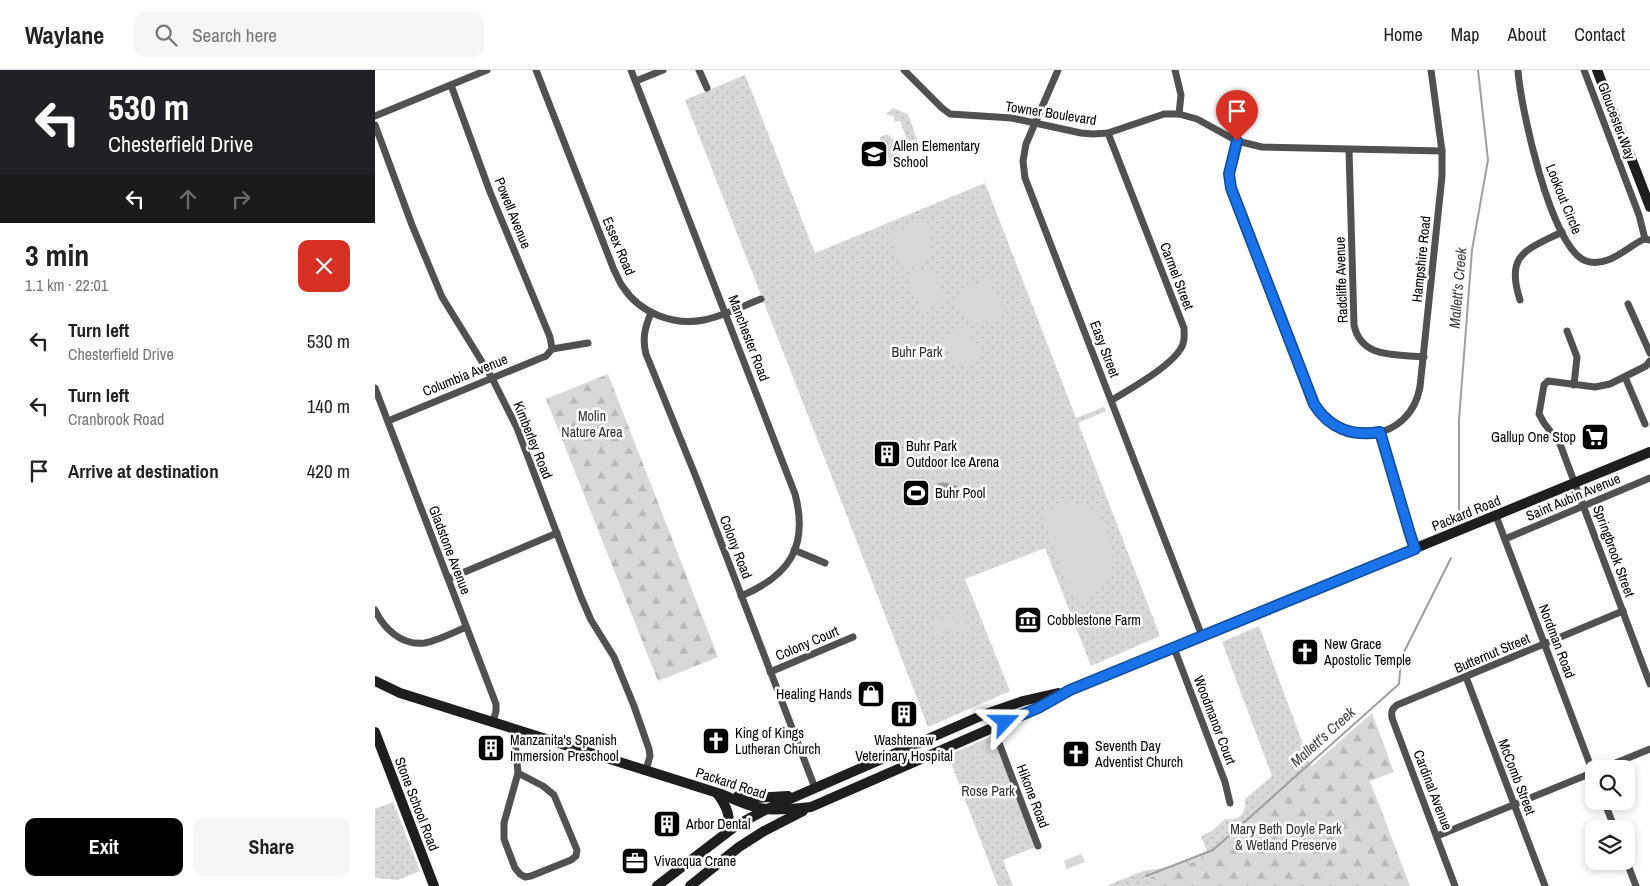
<!DOCTYPE html>
<meta charset="utf-8">
<style>
:root{--surface:#fff;--page:#f6f6f6;--text:#222;--muted:#767676;--line:#e0e0e0;--accent:#000}
body{margin:0;font-family:"Archivo Narrow",sans-serif;background:var(--page);color:var(--text);height:100vh;display:flex;flex-direction:column;font-size:19px;white-space:nowrap}
*{box-sizing:border-box;margin:0}
p{font-size:16px;color:var(--muted)}
.icon{flex:none;width:28px;height:28px;fill:none;stroke:currentColor;stroke-width:2;stroke-linecap:round;stroke-linejoin:round}
.map{position:relative;flex:1;overflow:hidden}
.drawer{display:flex;flex-direction:column;background:var(--surface);width:375px}
.drawer>*{flex:none}
.hud{background:#202124;color:#fff;overflow:hidden}
.tools{position:absolute;left:1210px;top:690px;display:grid;gap:10px}
.tools a{display:grid;place-items:center;width:50px;height:50px;border-radius:10px;background:var(--surface);box-shadow:0 2px 8px #0003;font-size:25px}
.pin{position:absolute;display:grid;place-items:center;width:42px;height:42px;color:#fff;margin:-51px -21px;border-radius:50% 50% 50% 0;rotate:-45deg;box-shadow:0 0 5px #0007}
.pin .icon{rotate:45deg}
.me{position:absolute;width:55px;margin:-28px;rotate:67deg;stroke-linejoin:round;filter:drop-shadow(0 0 4px #0008)}
.turn{display:flex;align-items:center;gap:18px;height:105px;padding:0 25px;font-size:22px}
.turn .icon{width:65px;height:65px;stroke-width:2.5}
.turn b{display:block;font-size:35px;line-height:42px}
.lanes{display:flex;align-items:center;height:48px;padding:0 25px;background:#0003;justify-content:center;gap:25px;direction:ltr}
.lanes .off{opacity:.35}
.round{display:grid;place-items:center;flex:none;width:52px;height:52px;border-radius:10px;background:var(--page)}
.overview{display:flex;align-items:center;justify-content:space-between;height:85px;padding:0 25px}
h1{font-size:30px;font-weight:700;line-height:38px}
.primary-button{display:flex;gap:10px;margin-top:auto;padding:10px 25px}
.primary-button a{flex:1;height:58px;border-radius:10px;background:var(--accent);color:#fff;font-size:20px;font-weight:700;line-height:58px;text-align:center}
.primary-button a+a{background:var(--page);color:var(--text)}
ul{padding:0;list-style:none}
li{display:flex;align-items:center;gap:15px;height:65px;padding:0 25px}
li div{flex:1}
li b{display:block;font-size:19px}
li em{font-style:normal}
header{display:flex;align-items:center;gap:30px;box-sizing:border-box;height:70px;padding:0 25px;background:var(--surface);border-bottom:1px solid var(--line)}
header strong{font-size:24px}
nav{display:flex;gap:28px;margin-inline-start:auto;font-size:18px}
.search{width:350px;height:45px;background:var(--page);display:flex;align-items:center;gap:12px;box-sizing:border-box;padding:0 18px;border-radius:10px;color:var(--muted);font-size:19px}
main{display:flex;flex:1;min-height:0}
.map>svg:first-child{display:block}
</style>
<header>
<strong>Waylane</strong>
<div class="search"><svg class="icon" aria-label="search" viewBox="0 0 24 24"><circle cx="10" cy="10" r="6"/><path d="M15 15l6 6"/></svg>Search here</div>
<nav><a>Home</a><a>Map</a><a>About</a><a>Contact</a></nav>
</header>
<main>
<section class="drawer">
<div class="hud">
<div class="turn"><svg class="icon" aria-label="left" viewBox="0 0 24 24"><path d="M17 20v-9H6M10 6l-5 5 5 5"/></svg><div><b>530 m</b>Chesterfield Drive</div></div>
<div class="lanes"><svg class="icon" aria-label="left" viewBox="0 0 24 24"><path d="M17 20v-9H6M10 6l-5 5 5 5"/></svg><svg class="icon off" aria-label="ahead" viewBox="0 0 24 24"><path d="M12 20V5M6 11l6-6 6 6"/></svg><svg class="icon off" aria-label="right" viewBox="0 0 24 24"><path d="M7 20v-9h11M14 6l5 5-5 5"/></svg></div>
</div>
<div class="overview"><div><h1>3 min</h1><p>1.1 km · 22:01</p></div><a class="round" style="background:#d93025;color:#fff"><svg class="icon" aria-label="close" viewBox="0 0 24 24"><path d="M6 6l12 12M18 6L6 18"/></svg></a></div>
<ul>
<li><svg class="icon" aria-label="left" viewBox="0 0 24 24"><path d="M17 20v-9H6M10 6l-5 5 5 5"/></svg><div><b>Turn left</b><p>Chesterfield Drive</p></div><em>530 m</em></li>
<li><svg class="icon" aria-label="left" viewBox="0 0 24 24"><path d="M17 20v-9H6M10 6l-5 5 5 5"/></svg><div><b>Turn left</b><p>Cranbrook Road</p></div><em>140 m</em></li>
<li><svg class="icon" aria-label="arrive" viewBox="0 0 24 24"><path d="M6 21V4h12l-3 4 3 4H6"/></svg><div><b>Arrive at destination</b></div><em>420 m</em></li>
</ul>
<div class="primary-button"><a>Exit</a><a>Share</a></div>
</section>
<div class="map">
<svg width="1275" height="816" viewBox="0 0 1275 816">
<defs>
<pattern id="green-dots" width="8" height="8" patternUnits="userSpaceOnUse" patternTransform="scale(1.25)"><rect width="8" height="8" fill="#d8d8d8"/><path d="M2 2h.1M6 6h.1" fill="none" stroke="#b8b8b8" stroke-width="1.8" stroke-linecap="round"/></pattern>
<pattern id="forest-firs" width="22" height="20" patternUnits="userSpaceOnUse" patternTransform="scale(1.25)"><rect width="22" height="20" fill="#d8d8d8"/><path d="M5 1l3.5 6h-7zM16 11l3.5 6h-7z" fill="#b8b8b8"/></pattern>
<pattern id="water-ripples" width="26" height="14" patternUnits="userSpaceOnUse" patternTransform="scale(1.25)"><rect width="26" height="14" fill="#9f9f9f"/><path d="M2 4q2-2 4 0t4 0M15 11q2-2 4 0t4 0" fill="none" stroke="#878787"/></pattern>
</defs>
<rect width="100%" height="100%" fill="#fff"/>
<g fill="url(#green-dots)">
<path d="M370,5L440,183L610,113L701,348L729,337L731,341L703,353L785,566L716,596L670,478L590,509L635,621L553,657L462,420L310,30Z"/>
<path d="M518,38L533,44L545,78L536,81L525,51L519,52V47L511,44Z"/>
<path d="M512,64C522,70 521,79 523,90L515,93L510,78L507,77L504,72L505,67Z"/>
<path d="M884,556L981,816H731L768,801L794,797L832,781L826,766L837,761L850,749C865,751 871,744 870,729L897,706L847,572Z"/>
<path d="M618,666L660,777L628,790L638,816H623L573,685Z"/>
<path d="M18,732L45,801L23,810L0,808V739Z"/>
</g>
<g fill="url(#forest-firs)">
<path d="M233,304L343,587L283,611L171,329Z"/>
<path d="M997,643L1019,702L995,711L1035,816H770L776,808L827,789L841,780Z"/>
</g>
<g fill="#d8d8d8">
<path d="M551,149C563,178 557,188 529,201L514,164Z"/>
<path d="M555,197L570,230L547,240L532,207Z"/>
<path d="M612,209L631,244C604,260 592,254 577,228Z"/>
<path d="M591,256L606,288L582,299L567,267Z"/>
<path d="M694,432L723,442L734,467L738,493L724,521L700,533L666,443Z"/>
<path d="M587,538L594,557L585,560L578,541Z"/>
<path d="M576,543L582,561L574,564L567,546Z"/>
<path d="M564,547L571,566L562,569L555,550Z"/>
<path d="M706,784L710,792L692,799L689,791Z"/>
</g>
<g fill="url(#water-ripples)">
<path d="M547,409L555,418L548,425L554,431L546,438L532,422Z"/>
<path d="M567,412L583,416L577,426L572,425L562,414Z"/>
</g>
<g fill="none" stroke-linecap="round" stroke-linejoin="round">
<g stroke="#9f9f9f" stroke-width="2">
<path d="M1084,440V350L1097,180L1113,90L1103,0"/>
<path d="M771,806L838,780L1024,614L1026,588L1076,488"/>
</g>
<g stroke="#515151" stroke-width="7">
<path d="M161,0L239,200C242,205 244,212 248,217C265,243 298,256 329,250C348,246 368,236 386,229"/>
<path d="M256,0L420,424C434,477 414,506 366,526"/>
<path d="M324,0L332,18"/>
<path d="M529,0L567,38L575,44L637,48L706,63L718,64L733,63L789,44H804L822,49L862,71L887,77L1067,81"/>
<path d="M683,0L651,74L648,91L650,108L827,566"/>
<path d="M800,0L806,25L804,44"/>
<path d="M1143,0C1145,35 1176,179 1211,191C1232,198 1250,179 1267,170L1270,169L1275,170"/>
<path d="M1209,0L1264,145L1270,169"/>
<path d="M261,11L288,0"/>
<path d="M0,46L112,0"/>
<path d="M0,55L37,155L67,227L117,308L142,358L206,527L216,550L239,587L259,636L274,679L275,686L271,700"/>
<path d="M733,63L809,258C809,263 810,268 808,274C801,294 755,319 737,330"/>
<path d="M862,71L854,104L856,118L939,334C968,380 1035,372 1045,317L1067,106V81L1056,0"/>
<path d="M974,80L979,255C986,289 1021,284 1049,287"/>
<path d="M1145,230C1130,184 1151,180 1187,162"/>
<path d="M1253,234L1275,283"/>
<path d="M276,243C270,257 267,269 271,284L321,407L440,718"/>
<path d="M1192,261L1202,287L1199,315"/>
<path d="M177,279L213,273"/>
<path d="M1275,291L1271,296L1235,314L1220,317L1173,311L1169,315L1164,344L1169,353L1185,374L1275,614"/>
<path d="M1250,307L1270,354"/>
<path d="M0,318L121,634V641L118,652"/>
<path d="M13,351L171,286L177,279L175,267L115,122L76,15"/>
<path d="M1005,363L1035,465L1040,479"/>
<path d="M1121,446L1219,705"/>
<path d="M1130,469L1275,408"/>
<path d="M419,480L450,493"/>
<path d="M73,509L182,463"/>
<path d="M0,540C9,559 27,576 50,573C64,570 78,563 91,557"/>
<path d="M799,578L850,712L855,733"/>
<path d="M395,602L478,567"/>
<path d="M1091,607L1170,816"/>
<path d="M618,657L663,776"/>
<path d="M142,660L140,671L143,703L129,753V769L140,798L145,804L150,807L156,806L196,790L201,786L202,780L179,725L168,716L143,703"/>
<path d="M1226,699L1275,679"/>
<path d="M1229,731L1240,759"/>
<path d="M1062,766L1219,702"/>
<path d="M1251,790L1261,816"/>
<path d="M1080,816L1017,648C1016,641 1017,639 1022,635L1248,541"/>
</g>
<g stroke="#1e1e1e" stroke-width="10">
<path d="M1222,0L1275,137"/>
<path d="M0,611L25,623L346,724C361,730 376,738 392,739C407,741 422,738 436,737L663,638L695,620L1275,382"/>
<path d="M0,662L59,816"/>
<path d="M342,723C350,734 359,749 350,762"/>
<path d="M363,726L378,728L413,726"/>
<path d="M282,816L362,755L392,739L608,645L648,631L683,623"/>
<path d="M315,816L364,777L389,761L428,741"/>
</g>
</g>
<g fill="none" stroke-linecap="round" stroke-linejoin="round">
<g stroke="#114b97" stroke-width="12">
<path id="route" d="M630,652L663,638L695,620L1040,479L1035,464L1005,362C977,367 954,358 939,334L856,118L854,104L862,71"/>
</g>
<use href="#route" stroke="#1a73e8" stroke-width="9"/>
</g>
<defs>
<g id="school-square" transform="scale(1.4375)"><rect x="-9" y="-9" width="18" height="18" rx="4" fill="#000" stroke="#fff"/><path d="M0-5L7-2L0 1L-7-2ZM-4 1L0 2.5L4 1V4Q0 6-4 4Z" fill="#fff"/></g>
<g id="supermarket-square" transform="scale(1.4375)"><rect x="-9" y="-9" width="18" height="18" rx="4" fill="#000" stroke="#fff"/><path d="M-6-5.5h2.5l.6 2H6L4.5 2H-2.5L-4.4-4H-6ZM-1.5 3.2a1.3 1.3 0 1 0 .1 0ZM3 3.2a1.3 1.3 0 1 0 .1 0Z" fill="#fff"/></g>
<g id="building-square" transform="scale(1.4375)"><rect x="-9" y="-9" width="18" height="18" rx="4" fill="#000" stroke="#fff"/><path d="M-4-6H4V6H1V3H-1V6H-4ZM-2.5-4.3h1.7v1.8h-1.7ZM.8-4.3h1.7v1.8H.8ZM-2.5-1h1.7V.8h-1.7ZM.8-1h1.7V.8H.8Z" fill="#fff"/></g>
<g id="stadium-square" transform="scale(1.4375)"><rect x="-9" y="-9" width="18" height="18" rx="4" fill="#000" stroke="#fff"/><path d="M0-5a6.5 5 0 1 0 0 10a6.5 5 0 1 0 0-10ZM-3.5-1.8h7v3.6h-7Z" fill="#fff"/></g>
<g id="museum-square" transform="scale(1.4375)"><rect x="-9" y="-9" width="18" height="18" rx="4" fill="#000" stroke="#fff"/><path d="M0-6L6-3V-2H-6V-3ZM-5-1h2V3h-2ZM-1-1h2V3h-2ZM3-1h2V3H3ZM-6 4H6V6H-6Z" fill="#fff"/></g>
<g id="church-square" transform="scale(1.4375)"><rect x="-9" y="-9" width="18" height="18" rx="4" fill="#000" stroke="#fff"/><path d="M-1.2-6h2.4v3.5h3.3v2.4h-3.3V6h-2.4V-.1h-3.3v-2.4h3.3Z" fill="#fff"/></g>
<g id="shop-square" transform="scale(1.4375)"><rect x="-9" y="-9" width="18" height="18" rx="4" fill="#000" stroke="#fff"/><path d="M-5-2.5h2.3a2.7 3.5 0 0 1 5.4 0H5L5.5 6h-11ZM-1.5-2.5h3a1.5 2.3 0 0 0-3 0Z" fill="#fff"/></g>
<g id="office-square" transform="scale(1.4375)"><rect x="-9" y="-9" width="18" height="18" rx="4" fill="#000" stroke="#fff"/><path d="M-6-3h4V-5.5h4V-3h4V5H-6ZM-1-4.5V-3h2v-1.5ZM-6 0V1H6V0Z" fill="#fff"/></g>
</defs>
<g fill-rule="evenodd">
<use href="#school-square" x="499" y="84"/>
<use href="#supermarket-square" x="1220" y="367"/>
<use href="#building-square" x="512" y="384"/>
<use href="#stadium-square" x="541" y="423"/>
<use href="#museum-square" x="653" y="550"/>
<use href="#church-square" x="930" y="582"/>
<use href="#shop-square" x="496" y="624"/>
<use href="#building-square" x="529" y="644"/>
<use href="#church-square" x="341" y="671"/>
<use href="#building-square" x="116" y="678"/>
<use href="#church-square" x="701" y="684"/>
<use href="#building-square" x="292" y="754"/>
<use href="#office-square" x="260" y="791"/>
</g>
<g text-anchor="middle" stroke-width="5" stroke-linejoin="round" paint-order="stroke">
<g font-size="14" fill="#000" stroke="#fff">
<text transform="translate(676 43) rotate(9)" y="5">Towner Boulevard</text>
<text transform="translate(1242 51) rotate(69)" y="5">Gloucester Way</text>
<text transform="translate(1189 129) rotate(68)" y="5">Lookout Circle</text>
<text transform="translate(138 143) rotate(68)" y="5">Powell Avenue</text>
<text transform="translate(244 176) rotate(67)" y="5">Essex Road</text>
<text transform="translate(1046 189) rotate(-84)" y="5">Hampshire Road</text>
<text transform="translate(802 206) rotate(69)" y="5">Carmel Street</text>
<text transform="translate(966 210) rotate(-92)" y="5">Radcliffe Avenue</text>
<text transform="translate(374 268) rotate(69)" y="5">Manchester Road</text>
<text transform="translate(730 279) rotate(69)" y="5">Easy Street</text>
<text transform="translate(90 305) rotate(-22)" y="5">Columbia Avenue</text>
<text transform="translate(158 370) rotate(68)" y="5">Kimberley Road</text>
<text transform="translate(1198 427) rotate(-23)" y="5">Saint Aubin Avenue</text>
<text transform="translate(1091 443) rotate(-22)" y="5">Packard Road</text>
<text transform="translate(361 477) rotate(69)" y="5">Colony Road</text>
<text transform="translate(75 480) rotate(69)" y="5">Gladstone Avenue</text>
<text transform="translate(1239 481) rotate(70)" y="5">Springbrook Street</text>
<text transform="translate(1182 571) rotate(69)" y="5">Nordman Road</text>
<text transform="translate(432 573) rotate(-23)" y="5">Colony Court</text>
<text transform="translate(1117 583) rotate(-23)" y="5">Butternut Street</text>
<text transform="translate(840 650) rotate(69)" y="5">Woodmanor Court</text>
<text transform="translate(1142 707) rotate(69)" y="5">McComb Street</text>
<text transform="translate(356 713) rotate(18)" y="5">Packard Road</text>
<text transform="translate(1058 720) rotate(69)" y="5">Cardinal Avenue</text>
<text transform="translate(658 726) rotate(69)" y="5">Hikone Road</text>
<text transform="translate(42 734) rotate(69)" y="5">Stone School Road</text>
</g>
<g font-size="14" fill="#000" stroke="#fff" text-anchor="start">
<text x="518" y="81">Allen Elementary<tspan x="518" dy="16">School</tspan></text>
<text x="1201" y="372" text-anchor="end">Gallup One Stop</text>
<text x="531" y="381">Buhr Park<tspan x="531" dy="16">Outdoor Ice Arena</tspan></text>
<text x="560" y="428">Buhr Pool</text>
<text x="672" y="555">Cobblestone Farm</text>
<text x="949" y="579">New Grace<tspan x="949" dy="16">Apostolic Temple</tspan></text>
<text x="477" y="629" text-anchor="end">Healing Hands</text>
<text x="360" y="668">King of Kings<tspan x="360" dy="16">Lutheran Church</tspan></text>
<text x="135" y="675">Manzanita's Spanish<tspan x="135" dy="16">Immersion Preschool</tspan></text>
<text x="529" y="675" text-anchor="middle">Washtenaw<tspan x="529" dy="16">Veterinary Hospital</tspan></text>
<text x="720" y="681">Seventh Day<tspan x="720" dy="16">Adventist Church</tspan></text>
<text x="311" y="759">Arbor Dental</text>
<text x="279" y="796">Vivacqua Crane</text>
</g>
<g font-size="14" fill="#2f2f2f" stroke="#fff">
<text x="542" y="287">Buhr Park</text>
<text x="217" y="351">Molin<tspan x="217" dy="16">Nature Area</tspan></text>
<text x="613" y="726">Rose Park</text>
<text x="911" y="764">Mary Beth Doyle Park<tspan x="911" dy="16">&amp; Wetland Preserve</tspan></text>
</g>
<g font-size="15" font-style="italic" fill="#404040" stroke="#fff">
<text transform="translate(1083 218) rotate(-85)" y="5">Mallett's Creek</text>
<text transform="translate(948 667) rotate(-42)" y="5">Mallett's Creek</text>
</g>
</g>
</svg>
<div class="tools">
<a><svg class="icon" aria-label="search" viewBox="0 0 24 24"><circle cx="10" cy="10" r="6"/><path d="M15 15l6 6"/></svg></a>
<a><svg class="icon" aria-label="layers" viewBox="0 0 24 24"><path d="M12 4l9 5-9 5-9-5zM3 14l9 5 9-5"/></svg></a>
</div>
<div class="pin" style="left:862px;top:71px;background:#d93025"><svg class="icon" aria-label="arrive" viewBox="0 0 24 24"><path d="M6 21V4h12l-3 4 3 4H6"/></svg></div>
<svg class="me" style="left:630px;top:652px" viewBox="-20 -20 40 40"><path d="M0-17L14 15 0 8-14 15z" fill="#1a73e8" stroke="#fff" stroke-width="4"/></svg>
</div>
</main>
